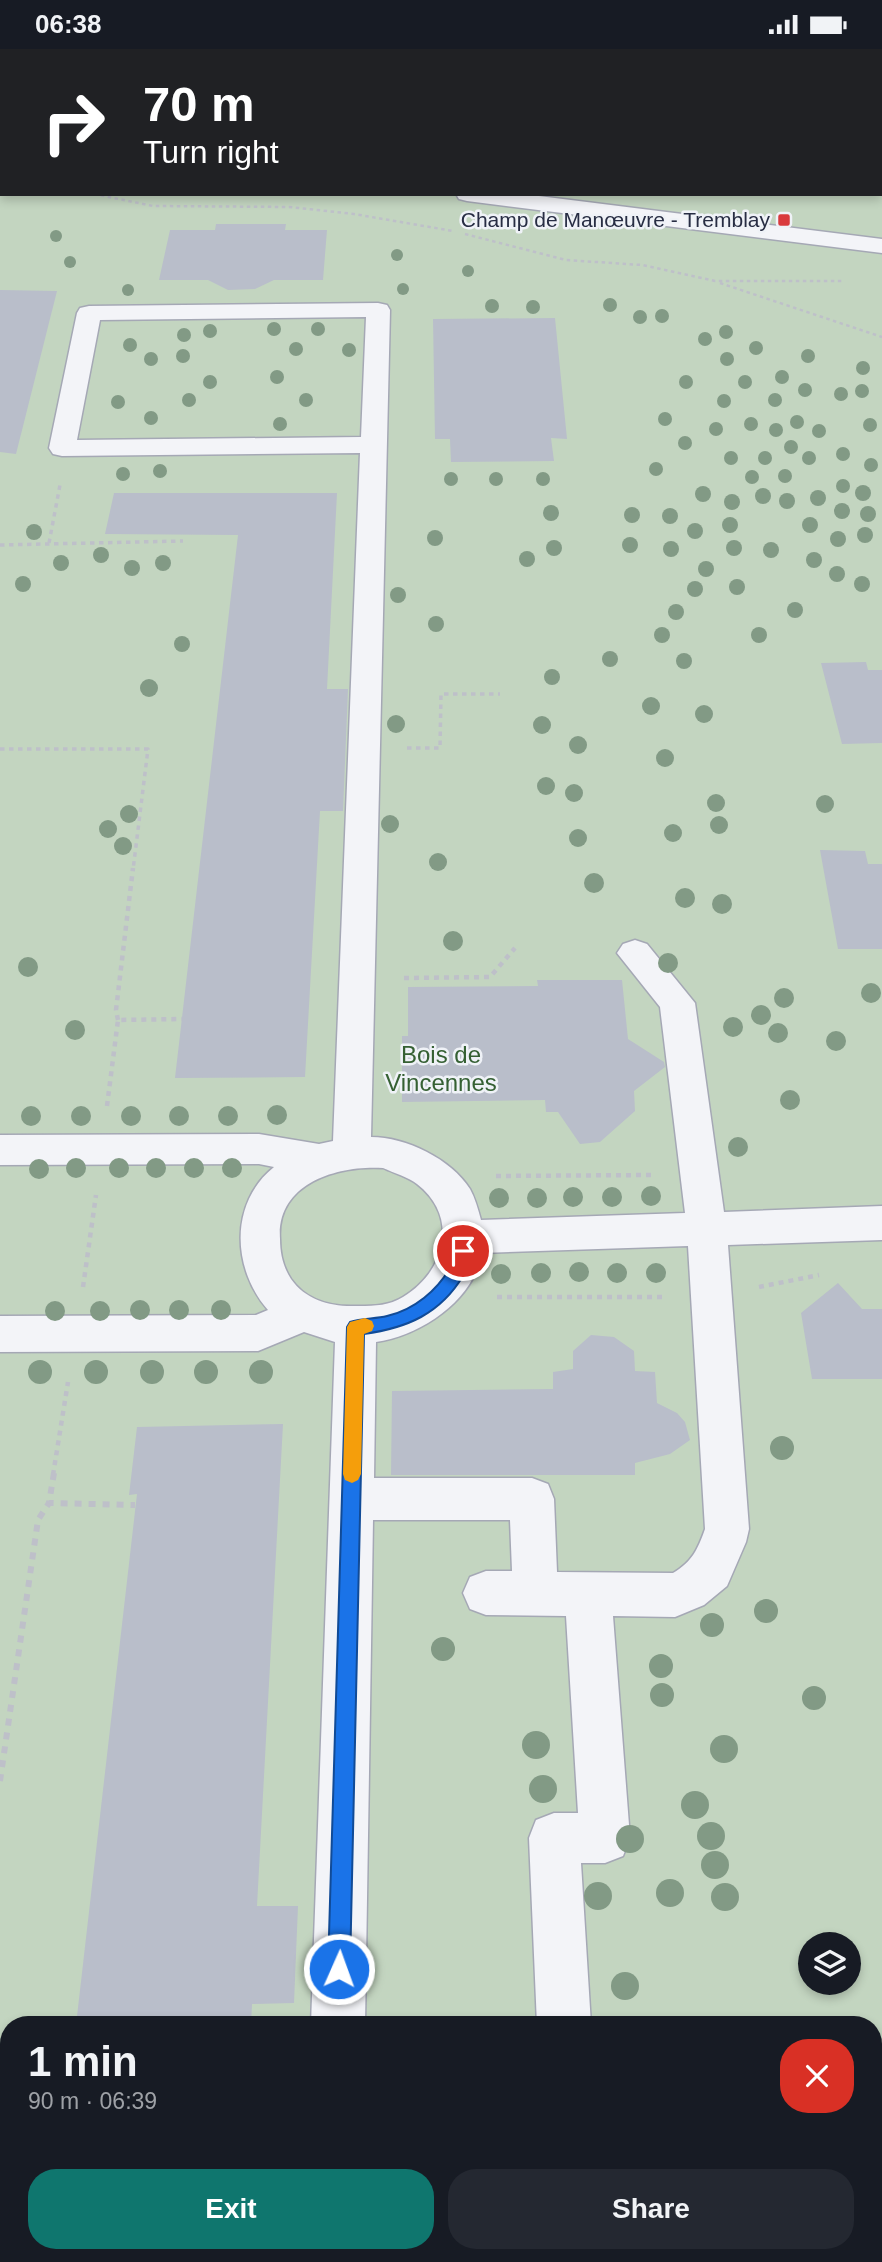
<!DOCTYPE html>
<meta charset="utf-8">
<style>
:root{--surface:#171b24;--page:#242831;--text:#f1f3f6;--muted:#9ea1a6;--accent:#0f766e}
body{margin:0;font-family:Helvetica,sans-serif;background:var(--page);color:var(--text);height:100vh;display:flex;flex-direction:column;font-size:26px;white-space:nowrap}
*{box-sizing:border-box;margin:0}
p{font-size:23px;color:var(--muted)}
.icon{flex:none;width:38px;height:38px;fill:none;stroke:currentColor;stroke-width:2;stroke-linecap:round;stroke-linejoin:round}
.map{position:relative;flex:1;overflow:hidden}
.panel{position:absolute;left:0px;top:1967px;width:882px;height:247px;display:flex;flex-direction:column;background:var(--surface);border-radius:28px 28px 0 0;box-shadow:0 4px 10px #0003}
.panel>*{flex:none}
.top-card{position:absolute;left:0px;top:0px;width:882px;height:147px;box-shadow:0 4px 10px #0003;background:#202124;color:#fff;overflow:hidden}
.controls{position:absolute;left:798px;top:1883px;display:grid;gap:14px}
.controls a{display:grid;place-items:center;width:63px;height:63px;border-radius:50%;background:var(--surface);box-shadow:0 4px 10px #0003;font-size:35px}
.pin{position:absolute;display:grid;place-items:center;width:60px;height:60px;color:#fff;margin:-30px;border:4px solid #fff;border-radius:50%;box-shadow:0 2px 7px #0007}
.me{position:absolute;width:77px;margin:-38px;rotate:2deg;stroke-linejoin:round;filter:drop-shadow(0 0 5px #0008)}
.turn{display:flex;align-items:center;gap:24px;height:147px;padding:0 28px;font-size:32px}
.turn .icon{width:91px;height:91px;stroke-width:2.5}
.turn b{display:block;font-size:49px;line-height:60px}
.round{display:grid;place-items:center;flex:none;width:74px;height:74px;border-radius:28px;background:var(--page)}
.headline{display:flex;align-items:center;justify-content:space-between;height:119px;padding:0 28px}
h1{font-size:42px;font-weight:700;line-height:52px}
.cta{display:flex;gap:14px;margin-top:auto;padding:14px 28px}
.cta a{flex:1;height:80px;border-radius:28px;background:var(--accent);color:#fff;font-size:28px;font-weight:700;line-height:80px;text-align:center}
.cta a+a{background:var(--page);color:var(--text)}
.status{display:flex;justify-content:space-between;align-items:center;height:49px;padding:0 35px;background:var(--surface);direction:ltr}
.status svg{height:19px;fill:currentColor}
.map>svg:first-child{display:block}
</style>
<div class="status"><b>06:38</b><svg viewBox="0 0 49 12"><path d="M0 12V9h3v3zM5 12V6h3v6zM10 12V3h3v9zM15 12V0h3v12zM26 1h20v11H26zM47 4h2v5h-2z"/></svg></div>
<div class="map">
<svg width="882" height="2213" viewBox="0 0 882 2213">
<rect width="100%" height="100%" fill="#e0e2ea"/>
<path fill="#c3d5c0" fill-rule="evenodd" d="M0,0H882V2213H0ZM2,2H880V145H2ZM810,1895H849V1934H810ZM9,1976H873V2205H9Z"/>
<g fill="#b9beca">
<path d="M216,175H286L285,181H327L323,231H274L255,240L228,241L208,231H159L170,181H215Z"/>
<path d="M0,241L57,242L16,405L0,403Z"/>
<path d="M555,269L567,390L551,389L554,412L451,413L450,390H435L433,270Z"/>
<path d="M114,444H337L327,640H348L343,762H320L305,1028L175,1029L238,486L105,485Z"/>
<path d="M866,613L868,621H882V694L842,695L821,614Z"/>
<path d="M820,801L865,802L868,815H882V900H838Z"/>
<path d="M537,931H622L628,990L664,1013L665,1018L634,1042L635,1062L600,1093L580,1095L558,1063H546L545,1051L402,1053V987H408V938L538,937Z"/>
<path d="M838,1234L862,1260H882V1330H812L801,1264Z"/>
<path d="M591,1286L614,1288L634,1302L635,1322L655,1323L657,1354L677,1364L685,1373L690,1391L670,1405L635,1414V1426H391L392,1342L553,1340V1323L573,1320V1302Z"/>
<path d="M283,1375L257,1857H298L294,1954L252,1955L251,1976H76L137,1445L129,1446L137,1378Z"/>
</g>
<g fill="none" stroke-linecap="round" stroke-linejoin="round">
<g stroke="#a5a8b5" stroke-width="3">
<g id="minor">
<path d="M43,0H69L70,2H44Z"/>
<rect x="0" y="68" width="2" height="12"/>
<path d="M456,145H523L882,190V204L467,152L459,150Z"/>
<path d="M378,254L387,256L390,261L371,1088C406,1088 451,1110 470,1140C475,1149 478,1160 481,1171L685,1164L660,958L617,904L623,895L635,891L647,895L695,954L724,1163L882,1157V1191L728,1196L749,1480L746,1493L727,1537L704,1556L675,1568L613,1567L630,1789L623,1807L605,1814H581L591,1976H537L529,1789L536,1771L554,1764H578L566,1567L486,1566L470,1560L463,1544L470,1528L486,1522H512L510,1471H373L365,1976H311L335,1293L304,1283L258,1302L0,1303V1267L256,1266L268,1261C232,1220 229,1154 274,1118L259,1115L0,1116V1086L259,1085L319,1095L333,1092L360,404L62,407L53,405L49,399L77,264L80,259L89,257ZM366,268L361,388L77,391L100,271ZM383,1119C394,1124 408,1128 417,1135C460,1168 445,1223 403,1248C387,1258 369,1257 351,1257C328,1257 305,1250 291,1230C283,1218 280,1204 280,1190C276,1134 338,1116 383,1119ZM688,1197L705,1480C698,1500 692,1513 673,1524L557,1523L554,1450L548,1435L532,1429H374L376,1293C420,1287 475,1251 481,1204Z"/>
<path d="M303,2205H361L360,2213H302Z"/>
<rect x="493" y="2205" width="58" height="8"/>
</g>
</g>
<g stroke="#bec0c9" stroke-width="2.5" stroke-dasharray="3.5 3.5" stroke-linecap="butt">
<path d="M94,145L153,157L289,158L354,165L453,182"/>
<path d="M465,185L566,211L642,216L715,232H843"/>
<path d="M720,234L882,288"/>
</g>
<g stroke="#bec0c9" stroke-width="3.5" stroke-dasharray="4.5 4.5" stroke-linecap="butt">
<path d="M49,494L60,436"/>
<path d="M0,496L183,492"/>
<path d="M407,699H440L441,645H500"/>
<path d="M0,700H148L133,821"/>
</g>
<g stroke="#bec0c9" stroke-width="4.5" stroke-dasharray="5 5" stroke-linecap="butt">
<path d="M404,929L490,928L515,899"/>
<path d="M118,971L116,961L133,819"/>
<path d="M107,1057L118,971L182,970"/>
<path d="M496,1127L652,1126"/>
<path d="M83,1238L96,1146"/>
<path d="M759,1238L819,1226"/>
<path d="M497,1248H663"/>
<path d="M53,1426L68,1333"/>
</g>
<g stroke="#bec0c9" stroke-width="6" stroke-dasharray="7 7" stroke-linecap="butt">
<path d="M54,1424L49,1454L135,1456"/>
<path d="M0,1732L38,1471L49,1454"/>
<path d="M451,2205V2213"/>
</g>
<use href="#minor" fill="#f3f4f8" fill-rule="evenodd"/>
</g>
<g fill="#829a85">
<circle cx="56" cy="187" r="6"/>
<circle cx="397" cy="206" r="6"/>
<circle cx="70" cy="213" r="6"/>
<circle cx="468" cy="222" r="6"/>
<circle cx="403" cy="240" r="6"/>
<circle cx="128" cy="241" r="6"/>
<circle cx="610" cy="256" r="7"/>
<circle cx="492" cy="257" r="7"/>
<circle cx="533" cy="258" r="7"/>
<circle cx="662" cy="267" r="7"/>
<circle cx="640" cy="268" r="7"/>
<circle cx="274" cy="280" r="7"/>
<circle cx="318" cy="280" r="7"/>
<circle cx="210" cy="282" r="7"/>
<circle cx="726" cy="283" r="7"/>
<circle cx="184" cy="286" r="7"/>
<circle cx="705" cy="290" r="7"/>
<circle cx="130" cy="296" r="7"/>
<circle cx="756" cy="299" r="7"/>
<circle cx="296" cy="300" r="7"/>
<circle cx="349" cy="301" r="7"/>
<circle cx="183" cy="307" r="7"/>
<circle cx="808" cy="307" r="7"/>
<circle cx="151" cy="310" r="7"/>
<circle cx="727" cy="310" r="7"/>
<circle cx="863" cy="319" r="7"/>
<circle cx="277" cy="328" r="7"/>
<circle cx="782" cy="328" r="7"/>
<circle cx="210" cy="333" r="7"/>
<circle cx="686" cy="333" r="7"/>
<circle cx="745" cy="333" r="7"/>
<circle cx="805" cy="341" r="7"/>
<circle cx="862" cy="342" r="7"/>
<circle cx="841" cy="345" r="7"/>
<circle cx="189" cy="351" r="7"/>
<circle cx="306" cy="351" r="7"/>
<circle cx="775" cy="351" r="7"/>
<circle cx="724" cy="352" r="7"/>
<circle cx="118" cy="353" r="7"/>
<circle cx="151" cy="369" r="7"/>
<circle cx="665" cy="370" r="7"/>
<circle cx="797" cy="373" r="7"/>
<circle cx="280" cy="375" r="7"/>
<circle cx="751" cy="375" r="7"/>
<circle cx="870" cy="376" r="7"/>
<circle cx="716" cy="380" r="7"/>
<circle cx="776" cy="381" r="7"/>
<circle cx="819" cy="382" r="7"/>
<circle cx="685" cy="394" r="7"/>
<circle cx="791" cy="398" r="7"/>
<circle cx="843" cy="405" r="7"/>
<circle cx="731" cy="409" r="7"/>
<circle cx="765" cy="409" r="7"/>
<circle cx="809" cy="409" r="7"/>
<circle cx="871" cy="416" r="7"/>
<circle cx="656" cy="420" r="7"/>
<circle cx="160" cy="422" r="7"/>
<circle cx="123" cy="425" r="7"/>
<circle cx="785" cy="427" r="7"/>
<circle cx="752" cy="428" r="7"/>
<circle cx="451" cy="430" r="7"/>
<circle cx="496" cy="430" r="7"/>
<circle cx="543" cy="430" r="7"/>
<circle cx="843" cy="437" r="7"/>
<circle cx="863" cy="444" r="8"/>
<circle cx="703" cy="445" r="8"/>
<circle cx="763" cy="447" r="8"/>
<circle cx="818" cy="449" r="8"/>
<circle cx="787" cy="452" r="8"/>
<circle cx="732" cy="453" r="8"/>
<circle cx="842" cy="462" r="8"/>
<circle cx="551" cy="464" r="8"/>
<circle cx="868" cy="465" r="8"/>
<circle cx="632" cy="466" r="8"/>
<circle cx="670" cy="467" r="8"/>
<circle cx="730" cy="476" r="8"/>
<circle cx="810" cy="476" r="8"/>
<circle cx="695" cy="482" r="8"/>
<circle cx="34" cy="483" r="8"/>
<circle cx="865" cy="486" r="8"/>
<circle cx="435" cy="489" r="8"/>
<circle cx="838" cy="490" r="8"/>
<circle cx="630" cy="496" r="8"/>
<circle cx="554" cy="499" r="8"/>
<circle cx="734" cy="499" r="8"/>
<circle cx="671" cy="500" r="8"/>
<circle cx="771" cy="501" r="8"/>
<circle cx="101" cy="506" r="8"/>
<circle cx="527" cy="510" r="8"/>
<circle cx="814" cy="511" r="8"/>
<circle cx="61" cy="514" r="8"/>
<circle cx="163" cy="514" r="8"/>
<circle cx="132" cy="519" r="8"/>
<circle cx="706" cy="520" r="8"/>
<circle cx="837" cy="525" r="8"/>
<circle cx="23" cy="535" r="8"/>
<circle cx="862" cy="535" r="8"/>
<circle cx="737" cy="538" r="8"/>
<circle cx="695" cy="540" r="8"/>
<circle cx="398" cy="546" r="8"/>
<circle cx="795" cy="561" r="8"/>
<circle cx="676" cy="563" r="8"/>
<circle cx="436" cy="575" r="8"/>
<circle cx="662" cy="586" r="8"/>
<circle cx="759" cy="586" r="8"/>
<circle cx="182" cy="595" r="8"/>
<circle cx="610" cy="610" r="8"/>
<circle cx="684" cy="612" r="8"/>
<circle cx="552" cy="628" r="8"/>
<circle cx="149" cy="639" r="9"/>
<circle cx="651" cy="657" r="9"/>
<circle cx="704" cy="665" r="9"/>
<circle cx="396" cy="675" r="9"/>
<circle cx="542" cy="676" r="9"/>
<circle cx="578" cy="696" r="9"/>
<circle cx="665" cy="709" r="9"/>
<circle cx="546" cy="737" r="9"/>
<circle cx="574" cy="744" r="9"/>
<circle cx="716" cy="754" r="9"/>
<circle cx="825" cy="755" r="9"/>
<circle cx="129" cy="765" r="9"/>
<circle cx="390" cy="775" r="9"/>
<circle cx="719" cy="776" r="9"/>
<circle cx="108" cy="780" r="9"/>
<circle cx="673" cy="784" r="9"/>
<circle cx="578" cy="789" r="9"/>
<circle cx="123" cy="797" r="9"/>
<circle cx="438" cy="813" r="9"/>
<circle cx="594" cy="834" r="10"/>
<circle cx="685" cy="849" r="10"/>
<circle cx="722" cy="855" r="10"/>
<circle cx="453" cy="892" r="10"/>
<circle cx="668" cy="914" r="10"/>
<circle cx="28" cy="918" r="10"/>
<circle cx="871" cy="944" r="10"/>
<circle cx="784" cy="949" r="10"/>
<circle cx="761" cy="966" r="10"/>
<circle cx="733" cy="978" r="10"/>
<circle cx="75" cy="981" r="10"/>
<circle cx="778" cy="984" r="10"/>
<circle cx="836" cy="992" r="10"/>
<circle cx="790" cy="1051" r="10"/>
<circle cx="277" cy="1066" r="10"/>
<circle cx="31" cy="1067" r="10"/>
<circle cx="81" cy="1067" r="10"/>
<circle cx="131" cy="1067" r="10"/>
<circle cx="179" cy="1067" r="10"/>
<circle cx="228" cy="1067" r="10"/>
<circle cx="738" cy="1098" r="10"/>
<circle cx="76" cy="1119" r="10"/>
<circle cx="119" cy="1119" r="10"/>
<circle cx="156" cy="1119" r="10"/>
<circle cx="194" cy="1119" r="10"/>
<circle cx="232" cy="1119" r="10"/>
<circle cx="39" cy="1120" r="10"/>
<circle cx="651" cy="1147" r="10"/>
<circle cx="573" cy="1148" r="10"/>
<circle cx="612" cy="1148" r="10"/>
<circle cx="499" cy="1149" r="10"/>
<circle cx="537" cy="1149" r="10"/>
<circle cx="579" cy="1223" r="10"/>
<circle cx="541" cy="1224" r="10"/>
<circle cx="617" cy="1224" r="10"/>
<circle cx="656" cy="1224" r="10"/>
<circle cx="501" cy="1225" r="10"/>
<circle cx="140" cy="1261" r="10"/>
<circle cx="179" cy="1261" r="10"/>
<circle cx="221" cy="1261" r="10"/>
<circle cx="55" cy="1262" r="10"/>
<circle cx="100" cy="1262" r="10"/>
<circle cx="40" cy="1323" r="12"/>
<circle cx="96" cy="1323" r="12"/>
<circle cx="152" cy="1323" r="12"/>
<circle cx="206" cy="1323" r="12"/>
<circle cx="261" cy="1323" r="12"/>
<circle cx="782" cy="1399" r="12"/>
<circle cx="766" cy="1562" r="12"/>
<circle cx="712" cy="1576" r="12"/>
<circle cx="443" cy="1600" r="12"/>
<circle cx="661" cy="1617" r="12"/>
<circle cx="662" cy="1646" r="12"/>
<circle cx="814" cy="1649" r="12"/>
<circle cx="536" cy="1696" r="14"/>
<circle cx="724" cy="1700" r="14"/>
<circle cx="543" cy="1740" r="14"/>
<circle cx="695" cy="1756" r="14"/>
<circle cx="711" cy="1787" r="14"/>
<circle cx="630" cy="1790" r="14"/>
<circle cx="715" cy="1816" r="14"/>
<circle cx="670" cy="1844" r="14"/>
<circle cx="598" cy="1847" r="14"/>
<circle cx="725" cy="1848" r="14"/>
<circle cx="625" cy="1937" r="14"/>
</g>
<path fill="#1a73e8" stroke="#114b97" stroke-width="2" d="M463,1195L469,1197C474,1207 468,1218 463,1227C440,1265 407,1279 364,1285L350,1920L347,1928L339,1931L331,1928L328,1920L347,1278L350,1273C362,1269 375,1270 387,1267C414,1261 438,1241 451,1217C454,1211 454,1204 457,1197Z"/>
<path fill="#f59e0b" d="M365,1269L372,1272L374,1277L372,1282L364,1285L361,1425L358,1431L352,1434L345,1431L343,1425L347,1278L350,1273Z"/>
<rect fill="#d93a3d" stroke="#eff2f7" stroke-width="2.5" x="777" y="164" width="14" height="14" rx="3.5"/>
<g text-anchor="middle" stroke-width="5" stroke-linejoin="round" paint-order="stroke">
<g font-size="21" fill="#272d43" stroke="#eff2f7" text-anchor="end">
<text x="770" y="178">Champ de Manœuvre - Tremblay</text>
</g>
<g font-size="24" fill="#356033" stroke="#eff2f7">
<text x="441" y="1014">Bois de<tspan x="441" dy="28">Vincennes</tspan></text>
</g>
</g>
</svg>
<div class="controls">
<a><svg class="icon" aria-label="layers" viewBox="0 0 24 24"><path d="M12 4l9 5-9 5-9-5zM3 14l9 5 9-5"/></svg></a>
</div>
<div class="pin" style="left:463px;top:1202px;background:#d93025"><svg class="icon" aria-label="arrive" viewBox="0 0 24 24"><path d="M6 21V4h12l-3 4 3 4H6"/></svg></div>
<svg class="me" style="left:339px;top:1920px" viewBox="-20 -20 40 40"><circle r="17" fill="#1a73e8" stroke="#fff" stroke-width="3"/><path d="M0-11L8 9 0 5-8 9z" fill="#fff"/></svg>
<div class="top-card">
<div class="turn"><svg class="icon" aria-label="right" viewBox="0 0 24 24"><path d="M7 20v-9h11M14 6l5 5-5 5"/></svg><div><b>70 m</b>Turn right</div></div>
</div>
<section class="panel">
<div class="headline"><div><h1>1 min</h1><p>90 m · 06:39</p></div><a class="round" style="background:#d93025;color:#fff"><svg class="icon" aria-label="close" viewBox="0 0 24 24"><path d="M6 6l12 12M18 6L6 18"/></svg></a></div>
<div class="cta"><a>Exit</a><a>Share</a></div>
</section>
</div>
